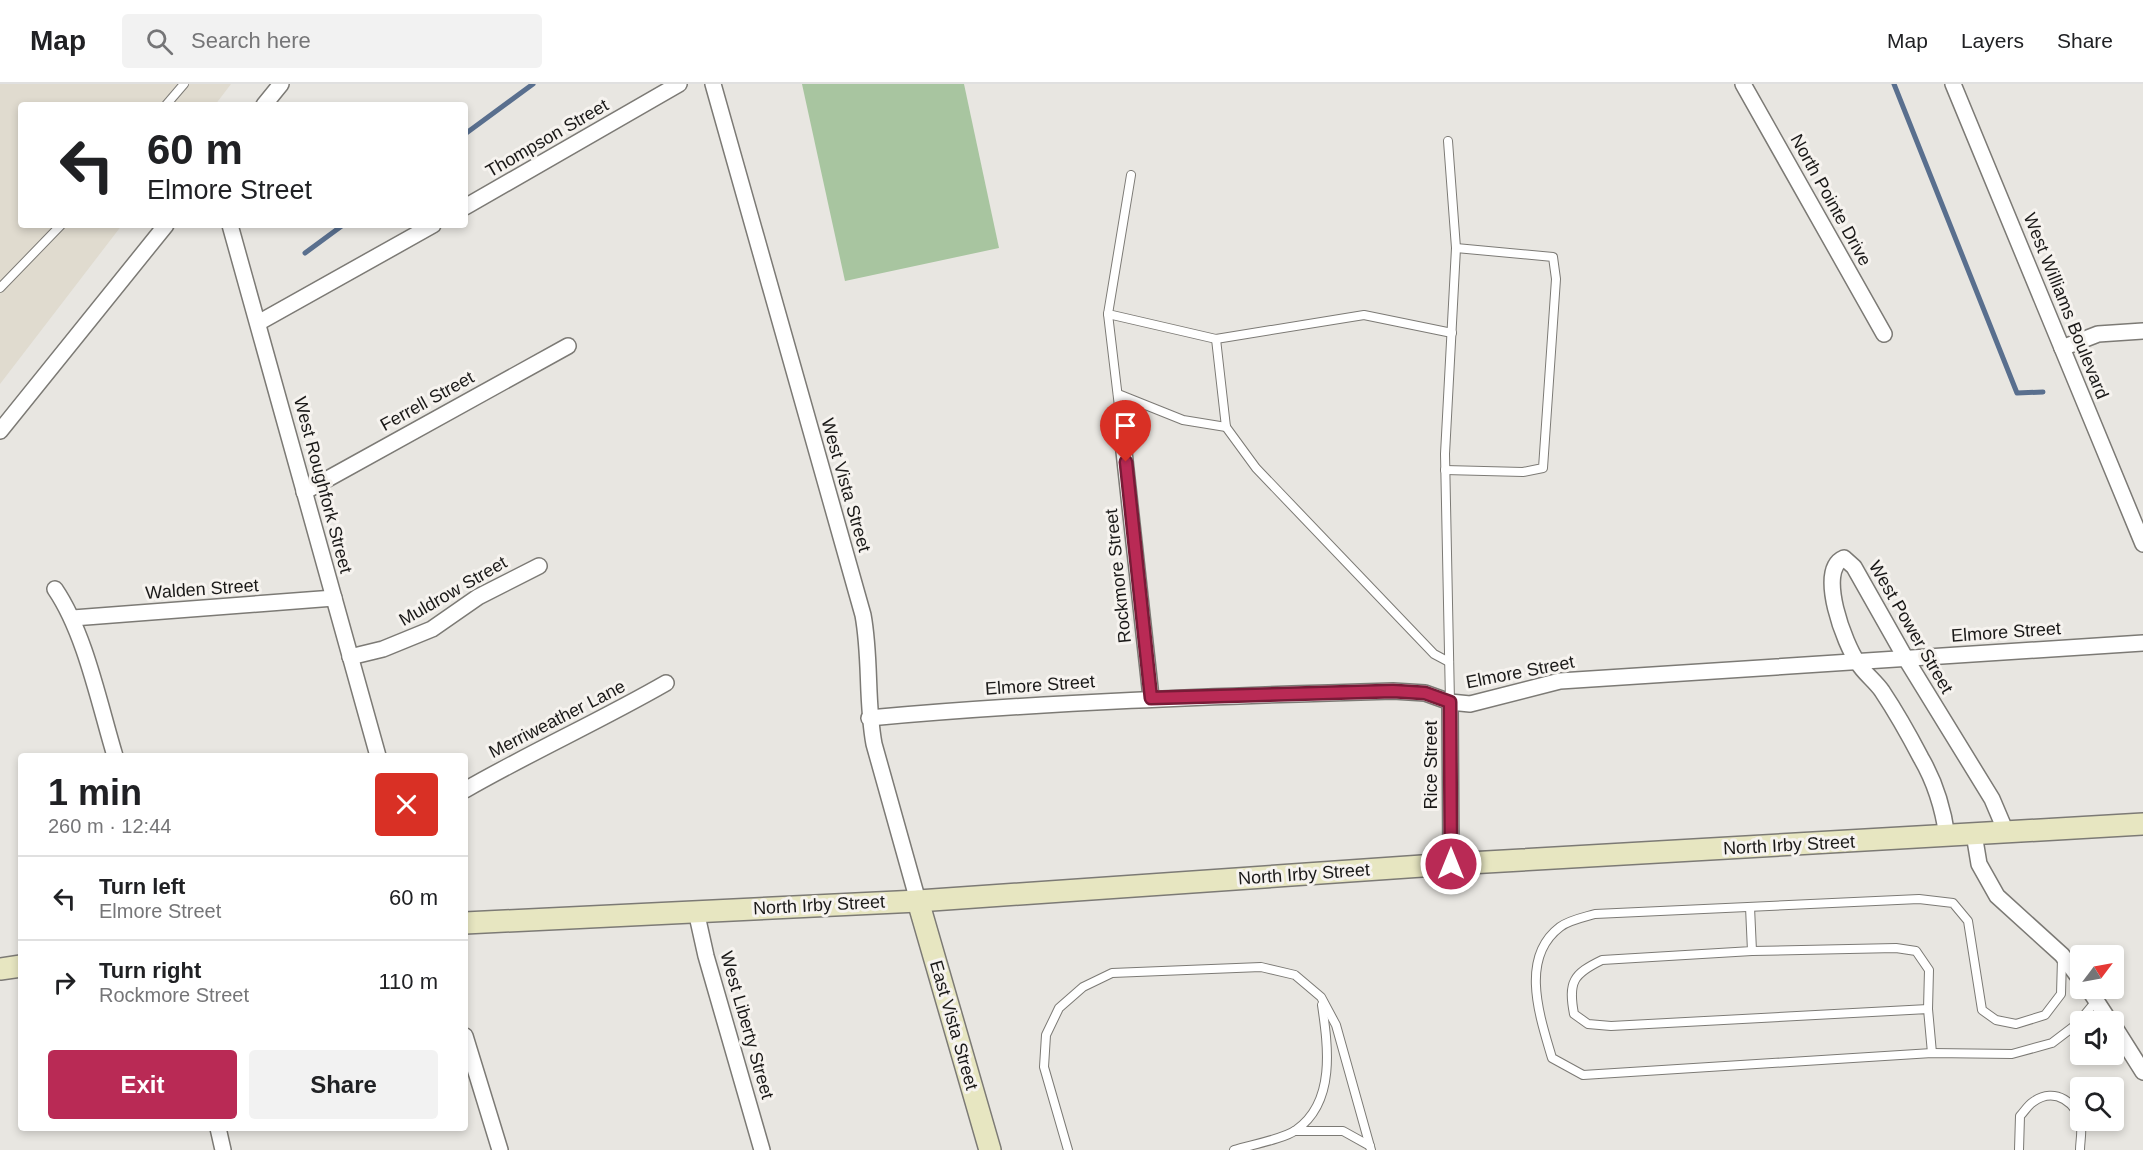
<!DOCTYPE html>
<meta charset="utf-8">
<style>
:root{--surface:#fff;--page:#f2f2f2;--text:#202124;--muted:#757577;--line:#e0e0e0;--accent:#b92a55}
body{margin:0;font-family:Arial,sans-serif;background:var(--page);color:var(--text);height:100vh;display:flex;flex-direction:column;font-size:22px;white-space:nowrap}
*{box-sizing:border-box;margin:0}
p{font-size:20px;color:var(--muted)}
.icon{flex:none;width:33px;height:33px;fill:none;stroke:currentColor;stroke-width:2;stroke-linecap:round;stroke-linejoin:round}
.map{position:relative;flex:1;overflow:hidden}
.panel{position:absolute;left:18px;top:669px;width:450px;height:378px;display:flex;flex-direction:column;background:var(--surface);border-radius:6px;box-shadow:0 3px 9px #0003}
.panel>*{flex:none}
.banner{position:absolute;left:18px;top:18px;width:450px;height:126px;border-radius:6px;box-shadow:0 3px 9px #0003;background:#fff;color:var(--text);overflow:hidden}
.needle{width:39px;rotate:58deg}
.tools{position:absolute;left:2070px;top:861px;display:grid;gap:12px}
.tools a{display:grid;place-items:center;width:54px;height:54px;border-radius:6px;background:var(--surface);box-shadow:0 3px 9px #0003;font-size:30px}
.pin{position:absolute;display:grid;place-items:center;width:51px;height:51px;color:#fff;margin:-62px -26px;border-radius:50% 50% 50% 0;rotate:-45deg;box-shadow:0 0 6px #0007}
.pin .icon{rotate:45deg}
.me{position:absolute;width:66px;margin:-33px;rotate:0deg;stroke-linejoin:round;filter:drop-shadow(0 0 4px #0008)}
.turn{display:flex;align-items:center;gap:21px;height:126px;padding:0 30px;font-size:27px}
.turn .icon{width:78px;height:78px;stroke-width:2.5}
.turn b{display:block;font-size:42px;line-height:51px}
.round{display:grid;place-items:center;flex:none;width:63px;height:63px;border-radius:6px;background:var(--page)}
.overview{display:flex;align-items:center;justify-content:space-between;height:102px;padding:0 30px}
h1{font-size:36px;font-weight:700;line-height:45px}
.action{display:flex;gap:12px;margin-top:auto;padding:12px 30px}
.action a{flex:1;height:69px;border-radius:6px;background:var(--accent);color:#fff;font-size:24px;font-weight:700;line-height:69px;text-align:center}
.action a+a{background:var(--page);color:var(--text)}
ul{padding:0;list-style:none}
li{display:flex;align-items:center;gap:18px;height:84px;padding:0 30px;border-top:2px solid var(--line)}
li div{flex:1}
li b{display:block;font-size:22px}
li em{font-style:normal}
header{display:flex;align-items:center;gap:36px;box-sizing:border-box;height:84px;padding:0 30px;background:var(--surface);border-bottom:2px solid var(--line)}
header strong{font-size:28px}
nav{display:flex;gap:33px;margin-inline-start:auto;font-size:21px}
.search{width:420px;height:54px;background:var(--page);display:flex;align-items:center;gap:15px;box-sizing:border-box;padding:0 21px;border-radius:6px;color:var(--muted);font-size:22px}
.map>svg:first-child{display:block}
</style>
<header>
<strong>Map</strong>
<div class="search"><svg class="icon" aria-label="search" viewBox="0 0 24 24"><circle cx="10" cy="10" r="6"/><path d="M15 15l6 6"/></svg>Search here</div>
<nav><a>Map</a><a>Layers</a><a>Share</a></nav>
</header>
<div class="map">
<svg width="2143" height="1066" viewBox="0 0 2143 1066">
<rect width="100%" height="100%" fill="#e8e6e1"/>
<path fill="#e0dbcf" d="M0,0H231L215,21H21V141H122L0,300Z"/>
<path fill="#a8c5a0" d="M802,0H964L999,164L845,197Z"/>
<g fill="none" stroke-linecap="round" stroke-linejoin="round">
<g stroke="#596f8e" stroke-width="5">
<path d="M1894,0L2017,309L2043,308"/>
<path d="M465,50L533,0"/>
<path d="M305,169L343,141"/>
</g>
<g stroke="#7c7a75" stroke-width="10">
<g id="lane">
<path d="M166,21L184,0"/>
<path d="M1448,57L1456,164L1445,370L1450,618"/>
<path d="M1131,91L1108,230L1216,255L1364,231L1452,249"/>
<path d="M0,204L61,141"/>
<path d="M1108,230L1120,331"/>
<path d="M1216,255L1226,343L1256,384L1434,570L1449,578"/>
<path d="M1118,310L1183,336L1226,343"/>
<path d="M1445,386L1523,388L1543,384L1556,195L1553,173L1456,164"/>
<path d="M1750,823L1752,867L1602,876C1573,890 1568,898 1574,930L1588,940L1611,942L1928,925L1932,969"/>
<path d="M1752,867L1896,864L1916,867L1929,886L1928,925"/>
<path d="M2062,875L2061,910L2045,931L2016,940L1996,936L1982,926L1968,837L1953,819L1919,815L1595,830C1585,833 1569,836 1560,843C1519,874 1540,933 1552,974L1583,991L1932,969L2012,970L2052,959L2077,940L2096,917"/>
<path d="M1295,1047H1343L1370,1062"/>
<path d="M1068,1066L1044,983L1046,951L1059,924L1083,903L1112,889L1261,883L1295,891L1321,913L1336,941L1371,1066"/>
<path d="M1234,1066C1250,1061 1284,1055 1296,1046C1336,1018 1328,962 1322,921"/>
<path d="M2019,1066L2020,1032C2024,1028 2028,1021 2033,1018C2055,1002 2078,1019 2081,1042C2082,1050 2080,1058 2080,1066"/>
</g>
</g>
<g stroke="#7c7a75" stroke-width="18">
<g id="street">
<path d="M713,0L863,531C871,574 866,617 874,660L918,817"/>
<path d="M1743,0L1884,250"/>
<path d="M1953,0L2143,460"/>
<path d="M264,21L281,0"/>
<path d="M465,123L679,0"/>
<path d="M230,141L378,672"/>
<path d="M258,239L433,141"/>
<path d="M2062,264L2098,250L2143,247"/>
<path d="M1120,331L1151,613"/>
<path d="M0,347L166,141"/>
<path d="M304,408L568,262"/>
<path d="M55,505C85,549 99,619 115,672"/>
<path d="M73,534L334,514"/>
<path d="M350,573L383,565L432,545L478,513L539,482"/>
<path d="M1450,618L1451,780"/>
<path d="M869,634C1044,618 1218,612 1393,607L1425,609L1450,618L1470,620L1560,597L2143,559"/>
<path d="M465,706C531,668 600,637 666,599"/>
<path d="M1974,750L1979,780L1997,812L2062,871L2080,895"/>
<path d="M1947,752C1943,724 1935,698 1921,674C1909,651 1896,628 1882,607C1875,597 1864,589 1858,579C1845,561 1816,486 1844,474L1854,483L1906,575L1992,715L2006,748"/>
<path d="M696,827L706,872L762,1066"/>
<path d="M2088,904L2110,938"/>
<path d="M2114,942L2143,988"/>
<path d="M465,952L500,1066"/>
<path d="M218,1044L223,1066"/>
</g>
</g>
<g stroke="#7c7a75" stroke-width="24">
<g id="secondary">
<path d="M918,817L990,1066"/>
<path d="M465,839L918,817L1451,780L2143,740"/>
<path d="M0,885L21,882"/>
</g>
</g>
<use href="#lane" stroke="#fff" stroke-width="8"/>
<use href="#street" stroke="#fff" stroke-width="15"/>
<use href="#secondary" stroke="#e7e6c1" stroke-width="21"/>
</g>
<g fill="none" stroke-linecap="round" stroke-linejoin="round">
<g stroke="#781b37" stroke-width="15">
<path id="route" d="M1126,378L1151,614L1393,607L1425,609L1450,618L1451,780"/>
</g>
<use href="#route" stroke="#b92a55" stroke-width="10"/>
</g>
<g text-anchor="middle" stroke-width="6" stroke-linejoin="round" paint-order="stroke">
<g font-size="18" fill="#1a1918" stroke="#f6f3ef">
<text transform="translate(547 54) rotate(-30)" y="6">Thompson Street</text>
<text transform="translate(1831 116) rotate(61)" y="6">North Pointe Drive</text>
<text transform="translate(2066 222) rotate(68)" y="6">West Williams Boulevard</text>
<text transform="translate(427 317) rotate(-29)" y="6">Ferrell Street</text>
<text transform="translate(323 401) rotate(75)" y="6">West Roughfork Street</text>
<text transform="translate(846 401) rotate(74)" y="6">West Vista Street</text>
<text transform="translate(1118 492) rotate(-96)" y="6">Rockmore Street</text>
<text transform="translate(202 505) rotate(-4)" y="6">Walden Street</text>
<text transform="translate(453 507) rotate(-30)" y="6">Muldrow Street</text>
<text transform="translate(1911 543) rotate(60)" y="6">West Power Street</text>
<text transform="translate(2006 548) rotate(-4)" y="6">Elmore Street</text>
<text transform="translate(1520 588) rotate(-11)" y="6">Elmore Street</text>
<text transform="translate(1040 601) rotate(-4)" y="6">Elmore Street</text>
<text transform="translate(557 635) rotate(-27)" y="6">Merriweather Lane</text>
<text transform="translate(1431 681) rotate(-90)" y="6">Rice Street</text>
<text transform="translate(1789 761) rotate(-3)" y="6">North Irby Street</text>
<text transform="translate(1304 790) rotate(-4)" y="6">North Irby Street</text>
<text transform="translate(819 821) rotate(-3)" y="6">North Irby Street</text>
<text transform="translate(747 941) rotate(74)" y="6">West Liberty Street</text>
<text transform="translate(954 941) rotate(74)" y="6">East Vista Street</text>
</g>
</g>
</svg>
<div class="tools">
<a><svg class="needle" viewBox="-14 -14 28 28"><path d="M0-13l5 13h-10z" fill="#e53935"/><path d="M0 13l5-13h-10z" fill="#757577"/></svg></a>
<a><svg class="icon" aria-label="sound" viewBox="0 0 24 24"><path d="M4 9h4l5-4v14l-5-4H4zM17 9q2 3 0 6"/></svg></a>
<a><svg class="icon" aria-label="search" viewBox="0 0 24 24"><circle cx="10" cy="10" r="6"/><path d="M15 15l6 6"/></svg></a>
</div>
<div class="pin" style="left:1126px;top:378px;background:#d93025"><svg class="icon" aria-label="arrive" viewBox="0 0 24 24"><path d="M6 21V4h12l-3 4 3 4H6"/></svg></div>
<svg class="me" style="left:1451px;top:780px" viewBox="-20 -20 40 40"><circle r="17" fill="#b92a55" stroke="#fff" stroke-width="3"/><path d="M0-11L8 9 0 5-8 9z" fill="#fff"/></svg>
<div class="banner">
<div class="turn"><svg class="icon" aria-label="left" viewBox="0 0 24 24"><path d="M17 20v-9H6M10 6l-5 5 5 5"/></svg><div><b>60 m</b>Elmore Street</div></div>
</div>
<section class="panel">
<div class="overview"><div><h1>1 min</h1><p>260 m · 12:44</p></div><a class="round" style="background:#d93025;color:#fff"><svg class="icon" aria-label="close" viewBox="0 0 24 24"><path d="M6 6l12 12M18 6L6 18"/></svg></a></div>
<ul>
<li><svg class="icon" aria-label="left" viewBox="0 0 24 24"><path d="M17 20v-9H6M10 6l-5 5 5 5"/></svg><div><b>Turn left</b><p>Elmore Street</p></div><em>60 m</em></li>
<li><svg class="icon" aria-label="right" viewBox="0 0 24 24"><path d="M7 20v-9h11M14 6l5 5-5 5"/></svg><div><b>Turn right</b><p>Rockmore Street</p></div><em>110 m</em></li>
</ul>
<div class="action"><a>Exit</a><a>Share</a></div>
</section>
</div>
